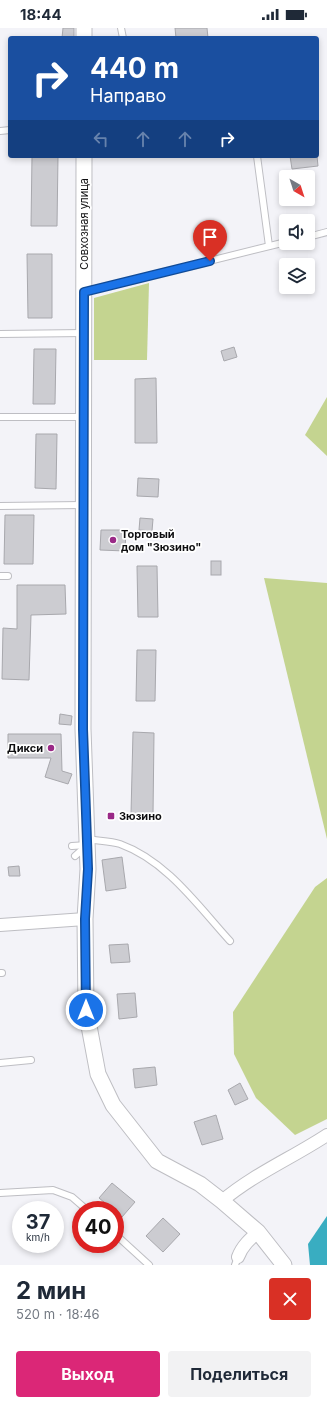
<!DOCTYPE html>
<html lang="ru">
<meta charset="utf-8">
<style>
:root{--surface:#fff;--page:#f2f2f3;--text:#1f2937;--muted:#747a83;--accent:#db2777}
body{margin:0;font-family:Inter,sans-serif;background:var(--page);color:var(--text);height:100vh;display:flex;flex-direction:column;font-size:15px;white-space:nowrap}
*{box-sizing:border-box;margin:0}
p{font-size:13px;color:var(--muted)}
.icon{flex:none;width:22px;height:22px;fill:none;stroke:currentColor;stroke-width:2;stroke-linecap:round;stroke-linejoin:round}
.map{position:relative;height:1237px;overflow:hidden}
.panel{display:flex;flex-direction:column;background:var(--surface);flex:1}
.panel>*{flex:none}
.top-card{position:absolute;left:8px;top:8px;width:311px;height:122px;border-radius:4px;box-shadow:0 2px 6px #0003;background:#1a4fa0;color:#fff;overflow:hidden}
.needle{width:26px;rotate:141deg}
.fabs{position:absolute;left:279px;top:142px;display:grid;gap:8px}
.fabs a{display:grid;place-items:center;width:36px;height:36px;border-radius:4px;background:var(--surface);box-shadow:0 2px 6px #0003;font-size:20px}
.speed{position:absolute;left:12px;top:1173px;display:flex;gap:8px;font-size:20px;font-weight:700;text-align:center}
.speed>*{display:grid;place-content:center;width:52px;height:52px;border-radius:50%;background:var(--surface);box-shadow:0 2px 6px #0003;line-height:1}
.speed small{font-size:10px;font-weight:400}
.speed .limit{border:6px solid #d22;background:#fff;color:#111}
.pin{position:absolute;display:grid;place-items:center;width:34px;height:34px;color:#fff;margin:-41px -17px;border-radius:50% 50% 50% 0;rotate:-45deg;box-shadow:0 0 4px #0007}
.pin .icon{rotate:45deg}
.me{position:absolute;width:44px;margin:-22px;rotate:0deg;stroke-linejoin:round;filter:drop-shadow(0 0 3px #0008)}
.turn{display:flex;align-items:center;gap:14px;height:84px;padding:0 16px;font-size:18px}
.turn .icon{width:52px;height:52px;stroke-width:2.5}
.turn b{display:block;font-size:28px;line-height:34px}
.lanes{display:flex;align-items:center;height:38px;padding:0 16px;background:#0003;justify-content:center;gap:20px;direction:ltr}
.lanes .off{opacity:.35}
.round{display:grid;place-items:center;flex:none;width:42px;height:42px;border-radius:4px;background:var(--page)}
.overview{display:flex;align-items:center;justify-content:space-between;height:68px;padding:0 16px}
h1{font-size:24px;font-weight:700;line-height:30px}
.action{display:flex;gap:8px;margin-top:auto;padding:8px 16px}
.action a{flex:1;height:46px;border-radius:4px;background:var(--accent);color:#fff;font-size:16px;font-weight:700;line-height:46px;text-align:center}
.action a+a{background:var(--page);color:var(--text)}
.status{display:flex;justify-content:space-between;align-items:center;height:28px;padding:0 20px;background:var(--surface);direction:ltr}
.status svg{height:11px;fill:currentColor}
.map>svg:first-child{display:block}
</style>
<div class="status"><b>18:44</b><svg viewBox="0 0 49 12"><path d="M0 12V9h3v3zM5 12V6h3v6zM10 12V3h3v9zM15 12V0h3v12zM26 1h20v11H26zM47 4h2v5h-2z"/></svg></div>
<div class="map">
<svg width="327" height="1237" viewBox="0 0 327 1237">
<rect width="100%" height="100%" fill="#f3f3f8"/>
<g fill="#c4d490">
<path d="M149,255L147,332H94V270Z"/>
<path d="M327,369V428L305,407Z"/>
<path d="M264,550L327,555V811Z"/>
<path d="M327,850V1091L295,1107L256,1070L234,1026L233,984L315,859Z"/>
</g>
<path fill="#39adc1" d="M327,1188V1237H310L308,1216Z"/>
<g fill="#ccccd1" stroke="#a8a8ad">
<path d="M63,0H74V10H62Z"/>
<path d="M175,0H207L208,10H176Z"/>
<path d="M32,128H58L57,198H31Z"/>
<path d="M290,128H317L318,138L292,141Z"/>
<path d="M27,226H52V290H28Z"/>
<path d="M234,319L237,329L224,333L221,323Z"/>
<path d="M34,321H56L55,376H33Z"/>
<path d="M156,350L157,415H135V351Z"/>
<path d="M36,406H57L56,461L35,460Z"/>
<path d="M138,450L159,451L158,469L137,468Z"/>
<path d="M5,487H34L33,536H4Z"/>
<path d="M140,490L153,491L152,503L139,502Z"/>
<path d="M101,502H126L125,523L100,522Z"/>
<rect x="211" y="533" width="10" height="14"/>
<path d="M137,538H157L158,589H138Z"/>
<path d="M17,557H65L66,586L31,587L29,652L2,651L3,600L17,601Z"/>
<path d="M137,622H156L155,673H136Z"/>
<path d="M60,686L72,688L71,697L59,696Z"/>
<path d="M133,704L154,705L153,787L131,786Z"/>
<path d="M8,706H61L62,743L72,746L68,756L45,749L51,730H8Z"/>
<path d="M122,829L126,860L106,863L102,832Z"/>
<path d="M19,838L20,848H9L8,839Z"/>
<path d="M128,916L130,934L111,935L109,917Z"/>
<path d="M135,965L137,989L119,991L117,966Z"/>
<path d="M155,1039L157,1057L135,1060L133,1041Z"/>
<path d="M240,1055L248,1071L235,1077L228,1062Z"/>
<path d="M216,1087L223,1111L202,1117L194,1094Z"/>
<path d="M112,1155L135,1174L122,1189L99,1170Z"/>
<path d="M163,1190L180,1206L163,1224L146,1208Z"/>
</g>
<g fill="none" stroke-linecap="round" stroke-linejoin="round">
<g stroke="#bebec3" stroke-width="8">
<g id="service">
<path d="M121,0L123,10"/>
<path d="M0,103L10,102"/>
<path d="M257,128L269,218"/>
<path d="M308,209L327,204"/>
<path d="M84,264L286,214"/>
<path d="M0,306L84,305"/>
<path d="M0,389H84"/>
<path d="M0,478L82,477"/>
<path d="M0,548H8"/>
<path d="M87,811C97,813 110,813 120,816C167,833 198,878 230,913"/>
<path d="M72,818L87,817"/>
<path d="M75,828L86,818"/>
<path d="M0,945H2"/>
<path d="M0,1035L31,1032"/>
<path d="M0,1165L53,1162L72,1169L87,1182"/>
<path d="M115,1206L149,1237"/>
<path d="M235,1237L238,1229"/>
</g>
</g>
<g stroke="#bebec3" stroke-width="14">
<g id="minor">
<path d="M0,897L85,891"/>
<path d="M222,1173C254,1146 292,1130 327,1107"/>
<path d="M238,1229C242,1218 250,1211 258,1204"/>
</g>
</g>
<g stroke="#bebec3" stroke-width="17">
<g id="tertiary">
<path d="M84,10V0"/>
<path d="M84,128L83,701L88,841L85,891L86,982L98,1046L113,1077L157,1133L200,1156L222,1173L258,1204L284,1237"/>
</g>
</g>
<use href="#service" stroke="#fff" stroke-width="6"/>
<use href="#minor" stroke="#fff" stroke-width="12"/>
<use href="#tertiary" stroke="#fff" stroke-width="15"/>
</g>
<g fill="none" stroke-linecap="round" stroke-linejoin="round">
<g stroke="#114b97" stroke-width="10">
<path id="route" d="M86,982L85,891L88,841L83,701L84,264L210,233"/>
</g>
<use href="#route" stroke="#1a73e8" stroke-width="7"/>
</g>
<g fill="#9a2987" stroke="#fff" stroke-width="1.5">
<circle cx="113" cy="512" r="4"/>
<circle cx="51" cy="720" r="4"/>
<rect x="107" y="784" width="8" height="8" rx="2"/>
</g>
<g text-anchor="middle" stroke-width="3.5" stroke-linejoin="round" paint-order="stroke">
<g font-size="11" fill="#0e0e10" stroke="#fff">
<text transform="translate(84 196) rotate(-90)" y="4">Совхозная улица</text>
</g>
<g font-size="11" font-weight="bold" fill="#0e0e10" stroke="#fff" text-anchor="start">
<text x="121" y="510">Торговый<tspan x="121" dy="13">дом "Зюзино"</tspan></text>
<text x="43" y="724" text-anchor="end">Дикси</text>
<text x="119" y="792">Зюзино</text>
</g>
</g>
</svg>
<div class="fabs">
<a><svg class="needle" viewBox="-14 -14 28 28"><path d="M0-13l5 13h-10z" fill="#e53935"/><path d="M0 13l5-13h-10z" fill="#747a83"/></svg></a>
<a><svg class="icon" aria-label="sound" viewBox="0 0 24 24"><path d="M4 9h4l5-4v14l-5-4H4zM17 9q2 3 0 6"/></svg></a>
<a><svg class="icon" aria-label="layers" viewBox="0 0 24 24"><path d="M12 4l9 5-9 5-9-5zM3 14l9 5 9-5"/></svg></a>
</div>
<div class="speed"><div>37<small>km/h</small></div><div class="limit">40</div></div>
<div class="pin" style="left:210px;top:233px;background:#d93025"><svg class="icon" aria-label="arrive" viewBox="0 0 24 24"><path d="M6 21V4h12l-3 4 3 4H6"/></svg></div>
<svg class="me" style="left:86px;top:982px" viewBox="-20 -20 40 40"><circle r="17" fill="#1a73e8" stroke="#fff" stroke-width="3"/><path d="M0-11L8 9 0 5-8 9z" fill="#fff"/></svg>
<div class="top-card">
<div class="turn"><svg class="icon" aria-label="right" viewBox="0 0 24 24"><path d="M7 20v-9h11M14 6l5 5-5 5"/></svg><div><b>440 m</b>Направо</div></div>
<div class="lanes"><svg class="icon off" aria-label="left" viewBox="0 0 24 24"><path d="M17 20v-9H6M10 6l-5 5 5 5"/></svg><svg class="icon off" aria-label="ahead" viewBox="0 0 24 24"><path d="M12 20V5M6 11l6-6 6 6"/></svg><svg class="icon off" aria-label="ahead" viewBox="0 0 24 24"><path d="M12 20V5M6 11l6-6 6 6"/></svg><svg class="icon" aria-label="right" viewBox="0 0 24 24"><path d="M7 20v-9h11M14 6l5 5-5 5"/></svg></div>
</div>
</div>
<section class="panel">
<div class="overview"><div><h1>2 мин</h1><p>520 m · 18:46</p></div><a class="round" style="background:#d93025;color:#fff"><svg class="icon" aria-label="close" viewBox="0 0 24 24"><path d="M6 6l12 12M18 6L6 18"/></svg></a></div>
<div class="action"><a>Выход</a><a>Поделиться</a></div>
</section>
